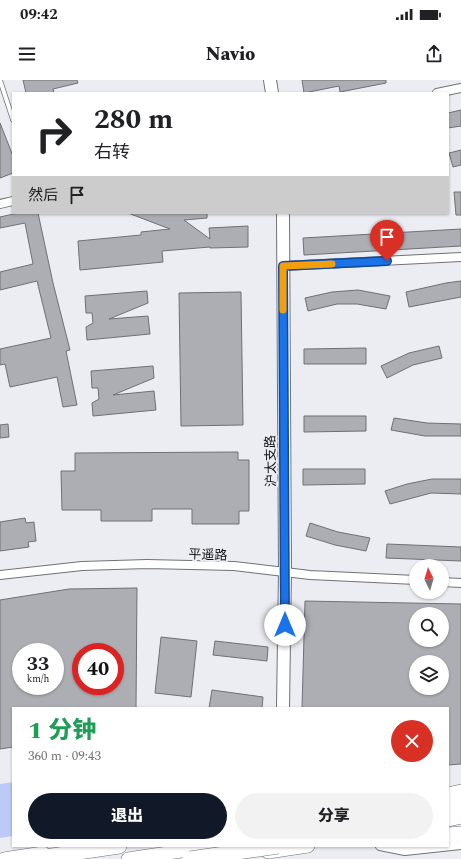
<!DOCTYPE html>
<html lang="zh">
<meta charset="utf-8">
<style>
:root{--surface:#fff;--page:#f2f2f2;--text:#202124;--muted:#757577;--accent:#111827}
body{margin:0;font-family:Spectral,"Noto Sans SC",serif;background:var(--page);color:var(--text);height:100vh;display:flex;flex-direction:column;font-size:15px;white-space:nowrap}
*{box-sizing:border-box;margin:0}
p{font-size:13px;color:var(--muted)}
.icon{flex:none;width:22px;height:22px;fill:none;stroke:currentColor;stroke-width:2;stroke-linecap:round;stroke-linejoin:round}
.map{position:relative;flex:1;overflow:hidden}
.drawer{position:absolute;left:12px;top:627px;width:437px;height:140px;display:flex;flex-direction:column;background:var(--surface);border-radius:0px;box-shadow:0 1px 3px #0004}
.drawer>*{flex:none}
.top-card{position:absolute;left:12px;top:12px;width:437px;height:122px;border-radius:0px;box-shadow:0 1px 3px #0004;background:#fff;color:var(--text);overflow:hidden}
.needle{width:26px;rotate:355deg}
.buttons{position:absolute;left:409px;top:479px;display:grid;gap:8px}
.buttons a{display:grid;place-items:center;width:40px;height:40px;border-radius:50%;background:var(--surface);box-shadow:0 1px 3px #0004;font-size:20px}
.speed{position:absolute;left:12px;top:563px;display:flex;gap:8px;font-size:20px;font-weight:700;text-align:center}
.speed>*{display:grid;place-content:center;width:52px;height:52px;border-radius:50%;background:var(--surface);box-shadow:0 1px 3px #0004;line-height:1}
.speed small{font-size:10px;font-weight:400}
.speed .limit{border:6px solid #d22;background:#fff;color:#111}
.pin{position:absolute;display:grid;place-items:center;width:34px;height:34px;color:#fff;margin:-41px -17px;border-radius:50% 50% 50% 0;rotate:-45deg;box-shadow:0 0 4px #0007}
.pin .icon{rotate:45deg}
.me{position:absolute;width:44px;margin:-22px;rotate:0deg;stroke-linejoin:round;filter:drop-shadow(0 0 3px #0008)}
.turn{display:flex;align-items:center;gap:14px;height:84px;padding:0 16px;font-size:18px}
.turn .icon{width:52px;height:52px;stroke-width:2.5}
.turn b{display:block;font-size:28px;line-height:34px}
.then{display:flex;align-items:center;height:38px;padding:0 16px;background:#0003;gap:8px;font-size:15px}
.round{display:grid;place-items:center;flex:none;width:42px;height:42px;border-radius:21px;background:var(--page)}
.headline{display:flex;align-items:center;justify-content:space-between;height:68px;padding:0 16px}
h1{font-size:24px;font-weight:800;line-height:30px;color:#1e9e55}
.action{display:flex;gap:8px;margin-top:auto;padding:8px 16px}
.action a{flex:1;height:46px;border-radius:24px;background:var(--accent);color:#fff;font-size:16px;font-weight:800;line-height:46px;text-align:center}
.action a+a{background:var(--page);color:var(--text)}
.status{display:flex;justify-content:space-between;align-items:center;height:28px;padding:0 20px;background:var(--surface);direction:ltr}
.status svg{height:11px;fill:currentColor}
header{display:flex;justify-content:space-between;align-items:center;height:52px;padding:0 16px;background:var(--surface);font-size:18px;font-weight:800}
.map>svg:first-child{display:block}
</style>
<div class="status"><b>09:42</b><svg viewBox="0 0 49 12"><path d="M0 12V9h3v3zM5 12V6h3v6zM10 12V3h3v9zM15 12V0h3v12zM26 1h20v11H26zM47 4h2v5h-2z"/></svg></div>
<header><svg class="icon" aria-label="menu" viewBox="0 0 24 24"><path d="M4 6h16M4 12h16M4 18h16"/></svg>Navio<svg class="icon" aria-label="share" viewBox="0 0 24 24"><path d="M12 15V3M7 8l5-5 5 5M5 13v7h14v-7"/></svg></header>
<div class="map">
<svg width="461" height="779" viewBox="0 0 461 779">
<rect width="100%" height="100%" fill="#ebedf3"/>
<path fill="#bccaf7" d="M13,702V756L0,758V704Z"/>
<g fill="#acaeb4" stroke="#6e7075" fill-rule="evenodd">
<path d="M23,0H77L78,3L53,9L54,13H26Z"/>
<path d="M302,0H386V3L340,12L339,6L304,13Z"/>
<path d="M461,30V46L448,48V33Z"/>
<path d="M0,43L13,76V93L0,98Z"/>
<path d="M461,70V85L453,87L449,73Z"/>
<path d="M454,112H461V135H456Z"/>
<path d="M18,133H38L53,203L70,270L66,271L77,325L63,327L57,297L10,307L5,284L0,285V269L51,258L37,201L0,210V192L33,184L25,143L0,148V137Z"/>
<path d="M128,133H207V138L184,140L210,159L209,148L248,146V167L210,168V167L162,171L163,182L80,190L78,161L141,155V152L170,149Z"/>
<path d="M461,149V166L304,175L303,158Z"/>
<path d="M461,201V217L409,227L406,212L446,203Z"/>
<path d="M358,210L390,216L386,229L357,224H337L308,231L305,218L332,212Z"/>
<path d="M147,211L148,223L109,239L148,236L150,254L87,260L86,247L93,243L92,233H86L85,216Z"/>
<path d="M241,212L243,345L181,346L179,213Z"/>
<path d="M439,266L442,278L413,285L387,298L381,286L409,273Z"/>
<path d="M366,268V284H304V269Z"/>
<path d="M153,286L154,298L113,315L154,311L156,330L93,336L92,323L99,319L98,308H92L91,291Z"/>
<path d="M304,336H366V351L304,352Z"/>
<path d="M394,338L427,343L461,344V356H425L391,350Z"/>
<path d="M8,344L9,357L0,358V345Z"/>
<path d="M238,372V380H249V431H239V444H192V429H152V441H101V430H62L61,391H75V373Z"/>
<path d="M303,389H365V404L303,405Z"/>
<path d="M432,399H461V414L431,413L390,424L385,411L407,404Z"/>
<path d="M25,438L26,443L34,442L36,461L28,462L29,467L0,471V442Z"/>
<path d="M310,443L338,452L370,458L366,471L335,465L306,456Z"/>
<path d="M387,464L461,467V481L386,478Z"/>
<path d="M137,508L136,628H13V667L0,669V520L69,509ZM21,572H55V606H21ZM81,572H115V606H81Z"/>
<path d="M305,521L461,524V684L448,685V628H302ZM416,534H442V560H416ZM416,582H442V608H416Z"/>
<path d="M161,557L197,561L191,617L155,613Z"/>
<path d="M215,561L268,567L267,581L213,575Z"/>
<path d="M212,610L263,617L262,628H209Z"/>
</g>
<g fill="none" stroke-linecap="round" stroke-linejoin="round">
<g stroke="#707277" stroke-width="5.5">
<path id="lane" d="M0,0L13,40"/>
</g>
<g stroke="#707277" stroke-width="10">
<g id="street">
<path d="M437,13L461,8"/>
<path d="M0,124L13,121"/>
<path d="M283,186L461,177"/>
<path d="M0,495L82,486L147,484L234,486L310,495L416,500"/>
<path d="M442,502L461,503"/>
<path d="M380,766L405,771L461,765"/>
</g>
</g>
<g stroke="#707277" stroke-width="14">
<g id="secondary">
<path d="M270,0L272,13"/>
<path d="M283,133L285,491L283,628"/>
</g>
</g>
<g stroke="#707277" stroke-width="14">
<g id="primary">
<path d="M448,728L461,725"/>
<path d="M268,772L308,766"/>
<path d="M4,779L43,773"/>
<path d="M128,779L215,766"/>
</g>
</g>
<g stroke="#707277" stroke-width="16">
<g id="highway">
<path d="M448,715L461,712"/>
<path d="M448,739L461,736"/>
<path d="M448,755L461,754"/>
<path d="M32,779L119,766"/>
</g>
</g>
<use href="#lane" stroke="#fff" stroke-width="4"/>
<use href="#street" stroke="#fff" stroke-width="8"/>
<use href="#secondary" stroke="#fff" stroke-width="12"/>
<use href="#primary" stroke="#fff" stroke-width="13"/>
<use href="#highway" stroke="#fff" stroke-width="15"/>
<g stroke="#707277" stroke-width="16" stroke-linecap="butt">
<path id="highway-bridge" d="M190,779L278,766"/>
</g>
<use href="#highway-bridge" stroke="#fff" stroke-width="15"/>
</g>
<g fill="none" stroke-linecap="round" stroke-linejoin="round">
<g stroke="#114b97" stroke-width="10">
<path id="route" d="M285,545L283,186L387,181"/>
</g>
<use href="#route" stroke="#1a73e8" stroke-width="7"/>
<path stroke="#f59e0b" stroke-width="7" d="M283,230V186L332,184"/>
</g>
<g text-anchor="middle" stroke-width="4" stroke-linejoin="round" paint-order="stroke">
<g font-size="13" fill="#101113" stroke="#ebedf3">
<text transform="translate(270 381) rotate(-91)" y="5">沪太支路</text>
<text transform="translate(208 474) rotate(2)" y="5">平遥路</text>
</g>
</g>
</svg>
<div class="buttons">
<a><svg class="needle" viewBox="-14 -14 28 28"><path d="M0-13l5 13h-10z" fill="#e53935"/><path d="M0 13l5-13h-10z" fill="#757577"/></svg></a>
<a><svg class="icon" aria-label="search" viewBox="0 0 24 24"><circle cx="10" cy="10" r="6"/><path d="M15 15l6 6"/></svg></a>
<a><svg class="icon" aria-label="layers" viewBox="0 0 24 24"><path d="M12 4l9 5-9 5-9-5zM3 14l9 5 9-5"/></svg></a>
</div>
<div class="speed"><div>33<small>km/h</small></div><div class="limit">40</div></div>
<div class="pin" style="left:387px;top:181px;background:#d93025"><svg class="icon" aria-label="arrive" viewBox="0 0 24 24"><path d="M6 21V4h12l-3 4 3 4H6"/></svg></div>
<svg class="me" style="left:285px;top:545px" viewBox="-20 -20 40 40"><circle r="19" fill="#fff"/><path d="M0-13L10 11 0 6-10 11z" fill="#1a73e8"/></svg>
<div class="top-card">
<div class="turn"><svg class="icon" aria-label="right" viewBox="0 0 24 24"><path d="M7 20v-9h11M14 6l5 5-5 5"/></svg><div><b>280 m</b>右转</div></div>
<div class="then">然后<svg class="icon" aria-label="arrive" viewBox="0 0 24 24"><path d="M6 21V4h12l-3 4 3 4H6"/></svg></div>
</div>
<section class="drawer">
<div class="headline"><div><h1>1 分钟</h1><p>360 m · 09:43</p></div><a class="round" style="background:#d93025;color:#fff"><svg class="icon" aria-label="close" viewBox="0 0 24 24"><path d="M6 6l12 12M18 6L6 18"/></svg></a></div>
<div class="action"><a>退出</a><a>分享</a></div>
</section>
</div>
